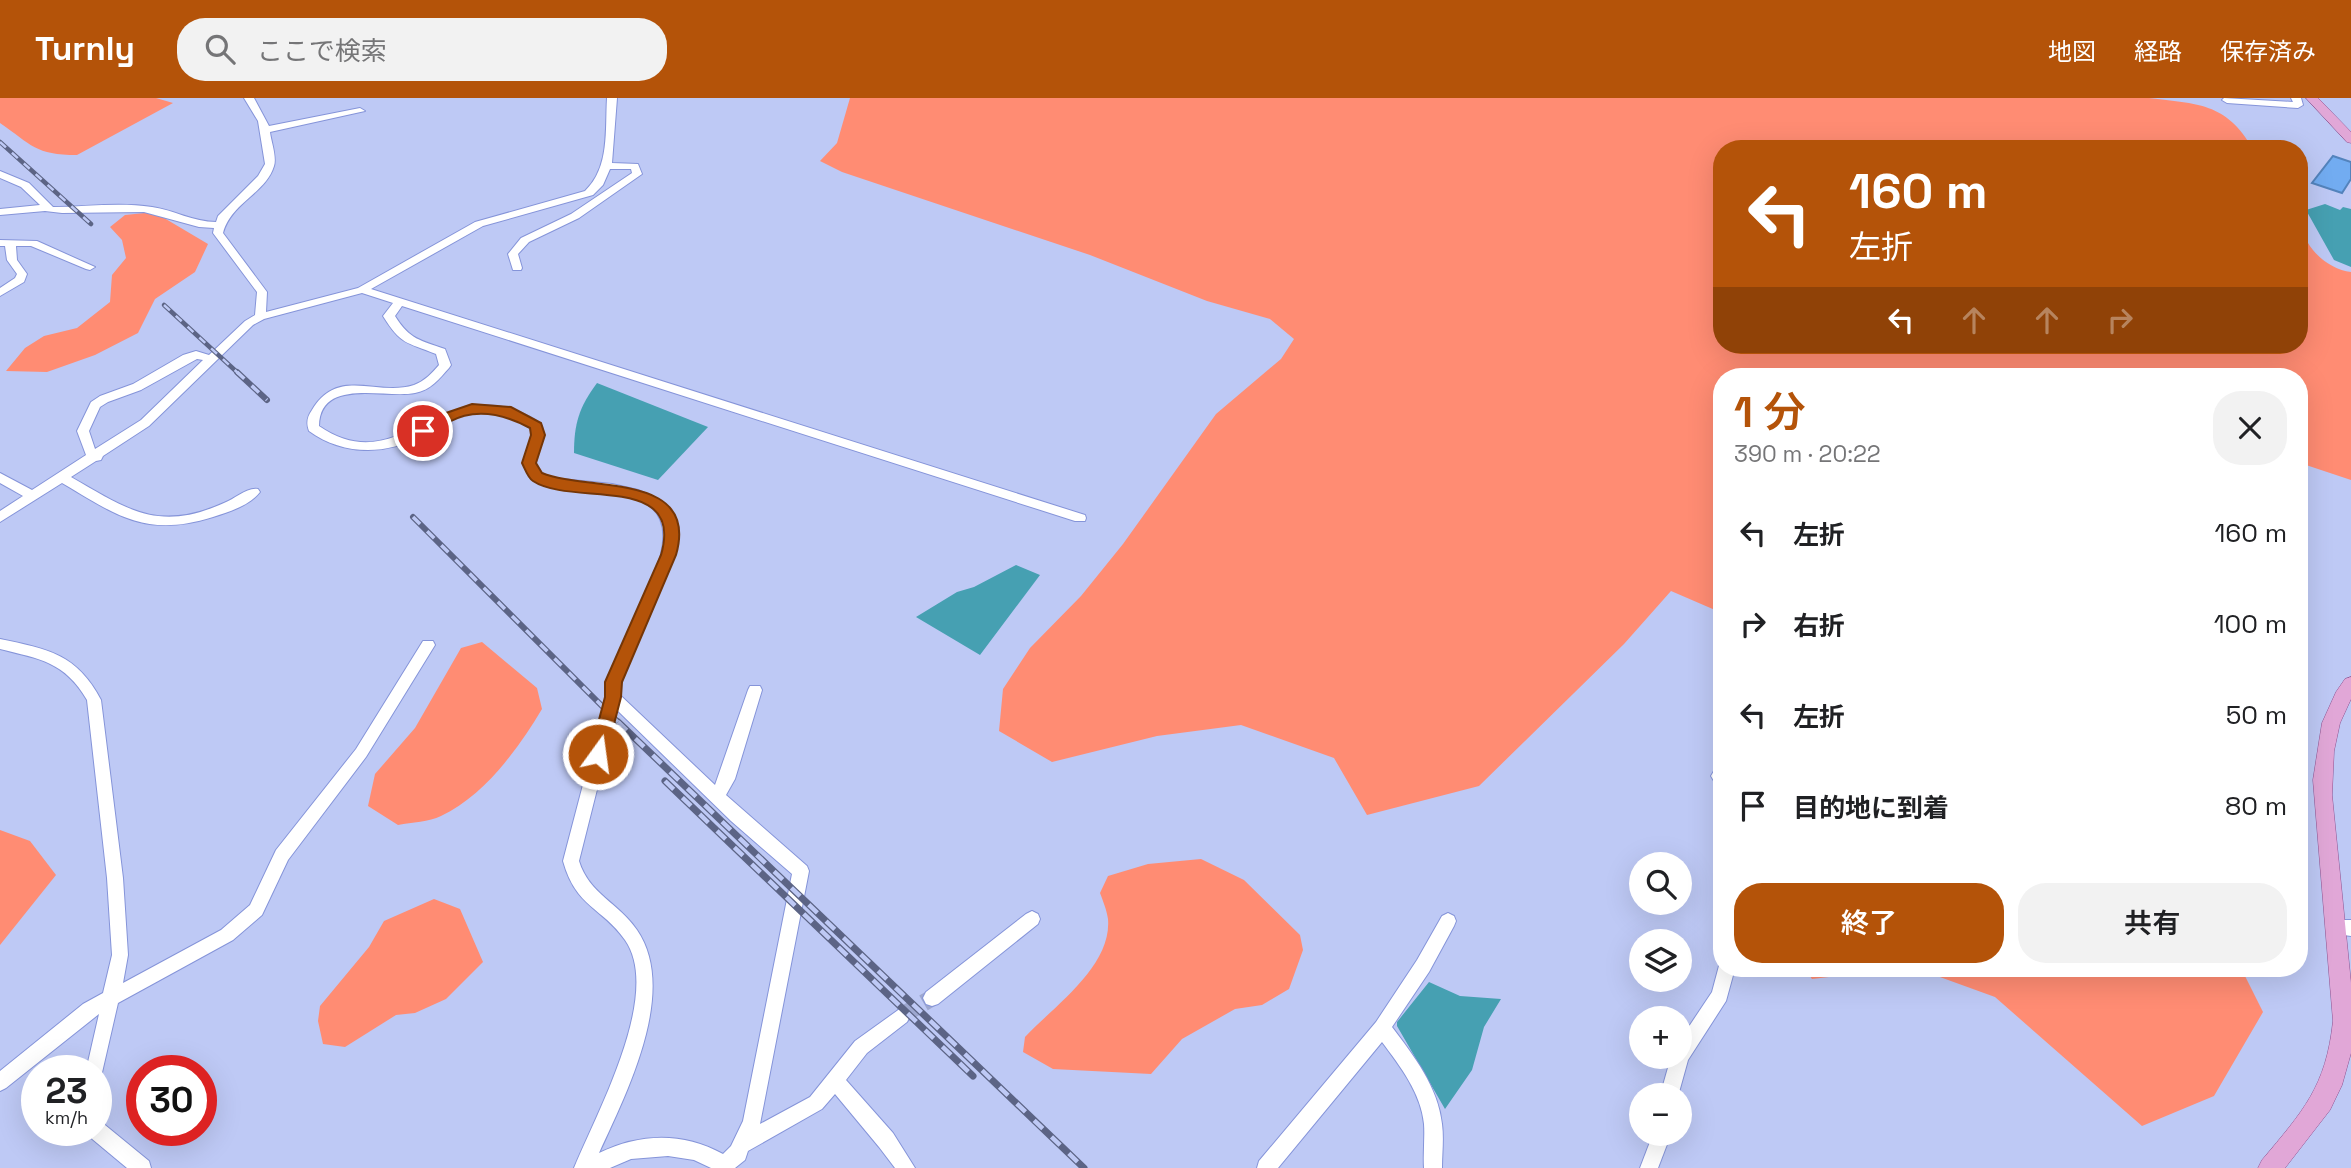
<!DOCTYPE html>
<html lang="ja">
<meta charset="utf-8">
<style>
:root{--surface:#fff;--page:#f2f2f2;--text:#202124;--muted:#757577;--accent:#b45309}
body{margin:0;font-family:"Space Grotesk","Noto Sans JP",sans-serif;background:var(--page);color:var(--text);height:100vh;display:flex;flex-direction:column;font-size:26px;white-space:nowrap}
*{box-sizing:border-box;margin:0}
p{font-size:23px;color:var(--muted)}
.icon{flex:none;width:38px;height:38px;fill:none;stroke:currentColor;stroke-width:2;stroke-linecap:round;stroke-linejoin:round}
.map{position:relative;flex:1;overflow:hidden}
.drawer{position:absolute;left:1713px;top:270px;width:595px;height:609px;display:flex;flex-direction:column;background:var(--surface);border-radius:28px;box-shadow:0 7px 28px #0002}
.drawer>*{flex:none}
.top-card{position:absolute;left:1713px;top:42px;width:595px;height:214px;border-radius:28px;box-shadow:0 7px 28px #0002;background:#b45309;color:#fff;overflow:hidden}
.tools{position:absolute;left:1629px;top:754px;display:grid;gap:14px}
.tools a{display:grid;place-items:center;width:63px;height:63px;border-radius:50%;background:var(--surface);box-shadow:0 7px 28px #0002;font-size:35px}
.speed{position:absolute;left:21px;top:957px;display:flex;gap:14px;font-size:35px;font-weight:700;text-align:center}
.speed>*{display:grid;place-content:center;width:91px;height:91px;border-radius:50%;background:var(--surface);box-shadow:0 7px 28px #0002;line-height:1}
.speed small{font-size:18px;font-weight:400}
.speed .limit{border:10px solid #d22;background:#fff;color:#111}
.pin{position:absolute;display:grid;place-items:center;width:60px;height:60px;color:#fff;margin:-30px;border:4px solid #fff;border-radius:50%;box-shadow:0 2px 7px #0007}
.me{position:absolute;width:77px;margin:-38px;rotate:14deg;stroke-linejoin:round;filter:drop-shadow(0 0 5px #0008)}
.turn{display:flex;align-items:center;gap:24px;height:147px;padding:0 21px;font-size:32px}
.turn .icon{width:91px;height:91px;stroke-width:2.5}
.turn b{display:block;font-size:49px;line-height:60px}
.lanes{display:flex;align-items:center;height:66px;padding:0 21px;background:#0003;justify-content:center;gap:35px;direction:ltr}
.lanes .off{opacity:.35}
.round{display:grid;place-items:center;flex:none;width:74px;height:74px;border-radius:28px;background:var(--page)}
.head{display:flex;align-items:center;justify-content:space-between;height:119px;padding:0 21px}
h1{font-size:42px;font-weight:600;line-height:52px;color:var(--accent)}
.action{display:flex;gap:14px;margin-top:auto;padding:14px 21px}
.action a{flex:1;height:80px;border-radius:28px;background:var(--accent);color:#fff;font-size:28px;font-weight:600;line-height:80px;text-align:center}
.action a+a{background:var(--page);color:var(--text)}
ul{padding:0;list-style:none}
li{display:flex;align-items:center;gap:21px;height:91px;padding:0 21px}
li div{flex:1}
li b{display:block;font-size:26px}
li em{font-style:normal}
header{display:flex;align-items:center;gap:42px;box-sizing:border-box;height:98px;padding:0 35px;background:var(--accent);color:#fff}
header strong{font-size:33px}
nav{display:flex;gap:38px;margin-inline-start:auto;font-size:24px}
.search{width:490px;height:63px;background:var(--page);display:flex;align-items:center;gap:18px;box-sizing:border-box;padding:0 24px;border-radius:28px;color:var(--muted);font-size:26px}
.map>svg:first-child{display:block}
</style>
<header>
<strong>Turnly</strong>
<div class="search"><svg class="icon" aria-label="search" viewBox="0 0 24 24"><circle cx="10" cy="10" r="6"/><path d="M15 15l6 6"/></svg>ここで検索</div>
<nav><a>地図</a><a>経路</a><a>保存済み</a></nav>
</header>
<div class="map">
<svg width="2351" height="1070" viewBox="0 0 2351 1070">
<rect width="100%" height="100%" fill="#bec9f5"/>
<g fill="#ff8c73">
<path d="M0,0H156L173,5L77,57C35,57 32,47 0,25Z"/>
<path d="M850,0H2149C2197,6 2226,4 2253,51H1722V247H2300V123C2305,130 2304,138 2308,145C2317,160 2334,172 2351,174V382L2300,365V278H1722V515L1671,493L1624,546L1479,688L1367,717L1334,660L1241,627L1157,638L1052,664L999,633L1003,591L1030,550L1081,498L1123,446L1216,316L1281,261L1294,241L1270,221L1207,203L1090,157L842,74L820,63L837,45Z"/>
<path d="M154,114L208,146L195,174L155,201L138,235L95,257L47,274L6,273L25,250L44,238L77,230L110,204L112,177L126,160L122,142L110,129L125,117Z"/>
<path d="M482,544L537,590L542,611C518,651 485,697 441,718C429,724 412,724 398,727L368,708L375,676L415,630L461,550Z"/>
<path d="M0,732L30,743L56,777L0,847Z"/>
<path d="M1201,761L1244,782L1300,837L1303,852L1289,891L1262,907L1235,911L1182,941L1151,976L1053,971L1023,954L1025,939C1054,908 1112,868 1108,821C1107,813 1103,803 1100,795L1108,778L1148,766Z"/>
<path d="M434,801L460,811L483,864L446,901L415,915L396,917L345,949L323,946L318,923L320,908L369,849L384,823Z"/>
<path d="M1804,870H1905L1812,881Z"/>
<path d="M1915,870H2241L2263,914L2214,998L2142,1028L1995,899Z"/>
</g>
<g fill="#46a0b2">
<path d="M2325,106L2340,112L2343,109L2351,111V169L2334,162L2306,112Z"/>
<path d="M597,285L708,329L658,382L574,355C574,326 579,309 597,285Z"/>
<path d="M1016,467L1040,477L980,557L916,519L957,494L974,489Z"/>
<path d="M1429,884L1460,898L1501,901L1484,929L1472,972L1445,1011L1397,928V924Z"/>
</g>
<path fill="#72acf1" stroke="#5383bc" stroke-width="2" d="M2333,58L2351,64V81L2342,95L2312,85Z"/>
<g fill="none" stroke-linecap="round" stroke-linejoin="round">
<path stroke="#9da7cf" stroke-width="17" stroke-dasharray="17 9" stroke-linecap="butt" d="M901,918L932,900"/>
<g stroke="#8594d9" stroke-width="2">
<g id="minor">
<path d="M244,0H254L269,28L360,10L365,13L270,34C271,43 277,59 274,68C266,95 231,105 223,135L267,194L266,214L358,190L475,124L585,93C610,69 605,32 607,0H617L612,65L638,66L642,76L579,120L529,144L518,156L522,170L521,172H513L508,156L521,140L571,116L632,75L631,71H610L603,87L593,97L483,128L371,191L1085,417L1086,420L1085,423H1075L402,208L395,218C410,242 420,242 445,251L451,267L449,270C439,281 431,292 415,295C385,301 320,279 319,328C395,381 438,285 514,312C524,316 535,320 542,328L544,337L535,365L539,373L551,380L612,386L638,392L656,400L671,416L677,433L675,457L621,584L620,597L715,687L748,592L750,588H760L762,592L735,681L726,697L807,768L809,773L760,1026L810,999L855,943L901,910L907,912L910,918L907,924L867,955L846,982L893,1035L915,1070H895L879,1049L835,996L822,1011L748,1053L745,1062L735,1070H711L694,1062L668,1058L631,1061L610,1070H574C596,1016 663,896 625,842C602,809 576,810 563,763L606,599L607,584C619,554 632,525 645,495C650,483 658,469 661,456C682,369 560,408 530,379C527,376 525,369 523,365L532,337L530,330C513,320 495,311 474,314C455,317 437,329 421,338C385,358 342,357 309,333C306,325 307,319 312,312C338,268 377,299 414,287C425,283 432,275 439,267L436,256C406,244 401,247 383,218L393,205L362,195L264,221L253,227L149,328L103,358L101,362L96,363L71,379C127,411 158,435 224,405C235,401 247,389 258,391L260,394C250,407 229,414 213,419C146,440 118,418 62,385L0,424V413L23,398L0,385V375L32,392L86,357L77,333L91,304L100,298L133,286L183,257L196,253L209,257L245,223L255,217L257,194L213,135L214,130L199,129L144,114L62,115L45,113L0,117V111L40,107L21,89L0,80V73L29,85L53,109C85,109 119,104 152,109C174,112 193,124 216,124L218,118L258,78L265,66L258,23ZM197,261L203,262L141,322L95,351L89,333L100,309L108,304L141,292ZM617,612L731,723L792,776L743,1023L731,1048L723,1056C683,1034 640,1035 599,1055C626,996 679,893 637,832C619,805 589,796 579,763Z"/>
<path d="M2224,0L2293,4L2291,0H2301L2303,7L2298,10L2227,5L2222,2Z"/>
<path d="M0,142L37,143L95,169L90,172L86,171L31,148H16L17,162L27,176L24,184L0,198V190L15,180L17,176L7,162L5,148H0Z"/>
<path d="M0,541C48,551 77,556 101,602L123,780L128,857L123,885L221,832L250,807L276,752L356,651L423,543H433L435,547L366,659L288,762L262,817L233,842L118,905L101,979L96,981V973H86L99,916L6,990L0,993V973L83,906L103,895L112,857L107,780L87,602C65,564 40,561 0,551Z"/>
<path d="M1719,672L1722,673V685L1714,683L1711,678L1714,673Z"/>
<path d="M1032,813L1038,816L1040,821L1038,826L938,906L932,908L926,906L923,900L926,894L1026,816Z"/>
<path d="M1448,815L1454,818L1456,823L1454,828L1429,874L1392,929C1414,958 1438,989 1442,1026C1444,1041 1442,1055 1442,1070H1424C1423,1055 1425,1041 1424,1026C1421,995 1400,968 1382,944L1278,1070H1257L1259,1063L1376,924L1417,862L1442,818Z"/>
<path d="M2335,822H2351V838L2329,835L2327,830L2329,825Z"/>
<path d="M1720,864H1722V870H1735L1726,903L1688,962L1678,998H1660L1671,959H1680V942L1712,894Z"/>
<path d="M96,1018L103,1020L105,1027L149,1063L151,1070H127L91,1040L89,1032H96Z"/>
<path d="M1653,1036H1671L1658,1070H1640Z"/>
</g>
</g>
<g stroke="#8e528f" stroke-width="1">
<g id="major">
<path d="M2306,0H2318L2351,34V45L2347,44Z"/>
<path d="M2351,579V601L2340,625L2334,653L2332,697L2351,885V955L2342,987L2330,1012L2285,1070H2258L2262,1062C2303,1013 2326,989 2333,923L2313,682L2322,625L2336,594L2345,581Z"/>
</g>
</g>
<use href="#minor" fill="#fff" fill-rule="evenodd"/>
<use href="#major" fill="#e1a7d7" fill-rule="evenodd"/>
<g stroke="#5c6485" stroke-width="4.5">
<g id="rail-far2">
<path d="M0,44L91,126"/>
<path d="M164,207L239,276"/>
</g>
</g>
<g stroke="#5c6485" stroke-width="6">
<g id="rail-far1">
<path d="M237,274L267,302"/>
<path d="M413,419L620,626"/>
</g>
</g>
<g stroke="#5c6485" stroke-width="7">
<g id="rail">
<path d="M618,624L1084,1070"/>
<path d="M665,683L973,978"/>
</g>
</g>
<use href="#rail-far2" stroke="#bec9f5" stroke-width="2.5" stroke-dasharray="8" stroke-linecap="butt"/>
<use href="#rail-far1" stroke="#bec9f5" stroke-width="3.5" stroke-dasharray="10" stroke-linecap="butt"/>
<use href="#rail" stroke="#bec9f5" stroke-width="4.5" stroke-dasharray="12" stroke-linecap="butt"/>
</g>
<path fill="#b45309" stroke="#753606" stroke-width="2" d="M472,306L511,309L541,325L545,337L536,365L542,375C587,394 700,373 676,457L622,584L621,599L605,661H592L590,656L605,599V584L661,457C685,374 572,409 533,383C528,380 525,371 522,365L531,337L530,330C504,316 476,309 449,324C439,330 429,339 418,336L416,333L443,316Z"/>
</svg>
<div class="tools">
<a><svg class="icon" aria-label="search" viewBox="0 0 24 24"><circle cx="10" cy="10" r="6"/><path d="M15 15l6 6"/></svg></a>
<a><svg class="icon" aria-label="layers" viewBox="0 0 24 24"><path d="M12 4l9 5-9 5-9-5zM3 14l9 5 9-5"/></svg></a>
<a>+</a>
<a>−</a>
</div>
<div class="speed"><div>23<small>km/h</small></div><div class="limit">30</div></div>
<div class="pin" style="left:423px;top:333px;background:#d93025"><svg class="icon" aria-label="arrive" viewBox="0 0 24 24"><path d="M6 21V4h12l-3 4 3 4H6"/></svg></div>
<svg class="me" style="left:598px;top:656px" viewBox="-20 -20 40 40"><circle r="17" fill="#b45309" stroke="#fff" stroke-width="3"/><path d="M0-11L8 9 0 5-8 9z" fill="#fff"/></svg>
<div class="top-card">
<div class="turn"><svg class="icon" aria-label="left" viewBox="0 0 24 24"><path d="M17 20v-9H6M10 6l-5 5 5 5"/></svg><div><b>160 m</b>左折</div></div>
<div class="lanes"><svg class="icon" aria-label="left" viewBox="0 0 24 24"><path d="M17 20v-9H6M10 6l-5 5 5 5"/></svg><svg class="icon off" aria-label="ahead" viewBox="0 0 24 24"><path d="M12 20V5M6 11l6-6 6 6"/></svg><svg class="icon off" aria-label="ahead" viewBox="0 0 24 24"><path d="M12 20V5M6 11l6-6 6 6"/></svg><svg class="icon off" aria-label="right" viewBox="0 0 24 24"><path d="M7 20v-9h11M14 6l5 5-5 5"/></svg></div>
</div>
<section class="drawer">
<div class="head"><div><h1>1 分</h1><p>390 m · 20:22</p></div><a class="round"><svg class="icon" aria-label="close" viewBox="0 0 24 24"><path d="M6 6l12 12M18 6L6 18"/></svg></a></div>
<ul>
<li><svg class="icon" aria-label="left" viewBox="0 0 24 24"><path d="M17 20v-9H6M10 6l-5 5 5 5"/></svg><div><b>左折</b></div><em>160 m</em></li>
<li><svg class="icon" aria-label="right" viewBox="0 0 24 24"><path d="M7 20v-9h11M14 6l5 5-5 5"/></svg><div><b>右折</b></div><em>100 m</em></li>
<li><svg class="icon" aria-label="left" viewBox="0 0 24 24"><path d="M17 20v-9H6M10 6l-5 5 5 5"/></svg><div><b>左折</b></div><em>50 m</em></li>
<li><svg class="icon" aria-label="arrive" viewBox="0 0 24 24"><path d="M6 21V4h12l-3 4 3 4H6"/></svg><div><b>目的地に到着</b></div><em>80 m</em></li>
</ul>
<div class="action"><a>終了</a><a>共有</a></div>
</section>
</div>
